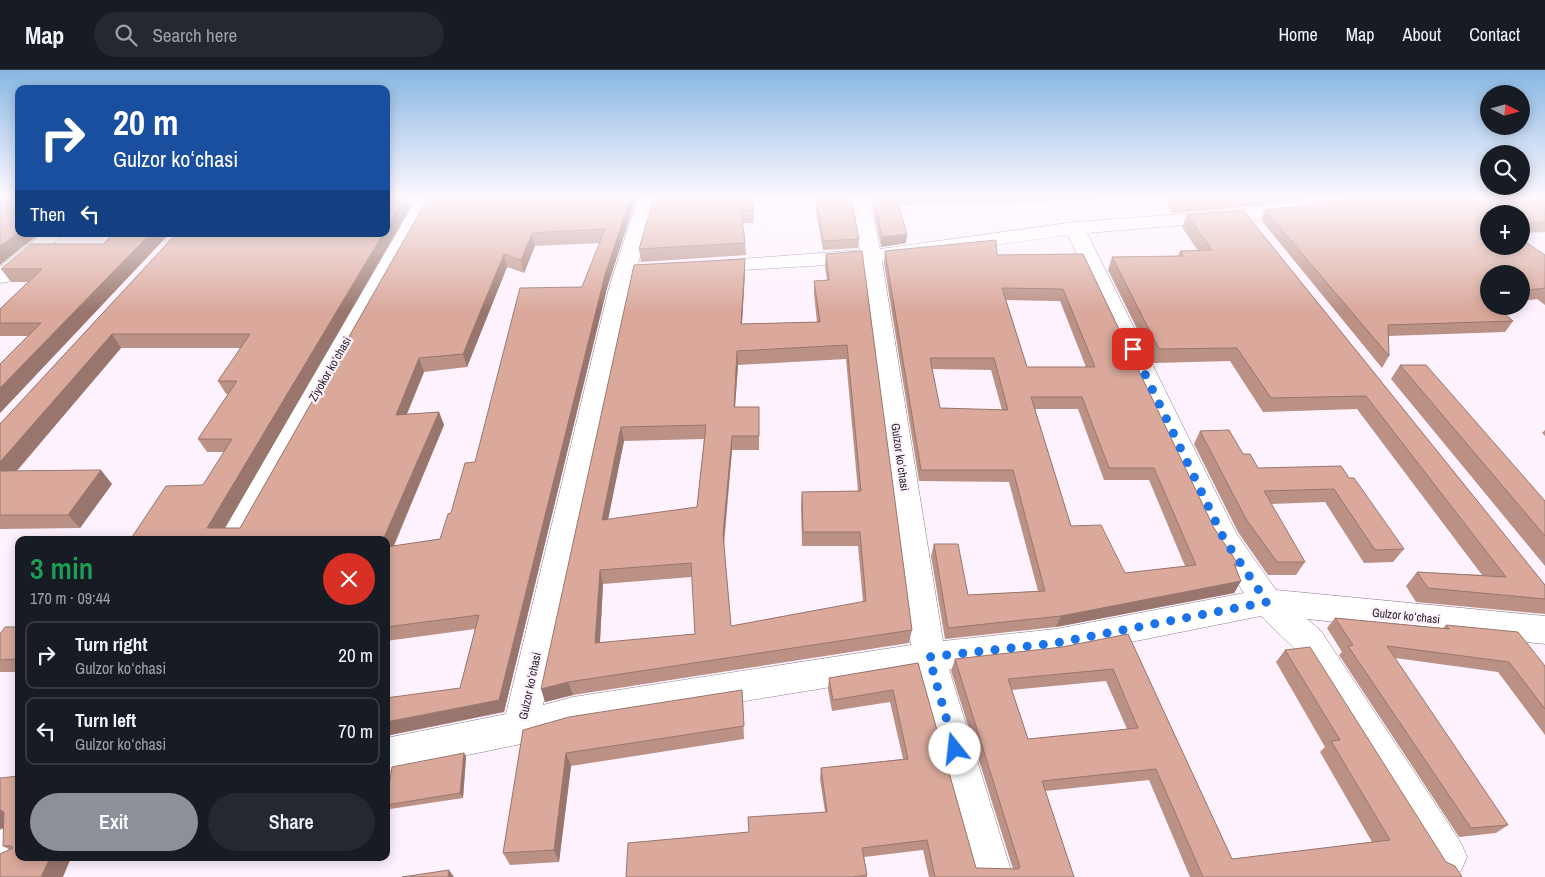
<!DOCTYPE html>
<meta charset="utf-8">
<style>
:root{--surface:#171b24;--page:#242831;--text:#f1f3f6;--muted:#9ea1a6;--line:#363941;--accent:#8c9099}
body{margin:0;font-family:"Archivo Narrow",sans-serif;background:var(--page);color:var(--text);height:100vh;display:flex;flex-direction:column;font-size:19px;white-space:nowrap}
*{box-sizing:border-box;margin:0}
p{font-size:16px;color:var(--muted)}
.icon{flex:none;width:28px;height:28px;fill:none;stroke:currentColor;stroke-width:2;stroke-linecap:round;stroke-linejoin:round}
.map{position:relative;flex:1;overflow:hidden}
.details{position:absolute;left:15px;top:466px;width:375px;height:325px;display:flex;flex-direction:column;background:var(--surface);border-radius:10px;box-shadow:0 2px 12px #0003}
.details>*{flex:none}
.hud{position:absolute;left:15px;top:15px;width:375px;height:152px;border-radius:10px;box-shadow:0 2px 12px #0003;background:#1a4fa0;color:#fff;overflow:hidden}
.needle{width:32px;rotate:96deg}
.controls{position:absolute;left:1480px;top:15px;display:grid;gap:10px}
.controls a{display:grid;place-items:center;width:50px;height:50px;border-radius:50%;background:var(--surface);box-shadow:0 2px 12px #0003;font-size:25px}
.pin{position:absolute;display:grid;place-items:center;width:42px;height:42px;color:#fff;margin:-21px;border-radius:10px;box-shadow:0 2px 8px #0006}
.me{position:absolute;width:55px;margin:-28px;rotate:344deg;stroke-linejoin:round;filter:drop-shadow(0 0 4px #0008)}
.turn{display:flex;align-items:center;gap:18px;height:105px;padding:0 15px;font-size:22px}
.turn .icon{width:65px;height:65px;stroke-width:2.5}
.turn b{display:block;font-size:35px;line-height:42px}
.then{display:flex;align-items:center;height:48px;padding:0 15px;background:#0003;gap:10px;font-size:19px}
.round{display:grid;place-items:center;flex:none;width:52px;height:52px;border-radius:26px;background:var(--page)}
.headline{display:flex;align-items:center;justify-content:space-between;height:85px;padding:0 15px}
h1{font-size:30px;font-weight:600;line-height:38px;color:#1e9e55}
.primary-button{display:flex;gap:10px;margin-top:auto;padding:10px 15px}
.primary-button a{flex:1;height:58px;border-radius:30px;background:var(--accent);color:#fff;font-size:20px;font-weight:600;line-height:58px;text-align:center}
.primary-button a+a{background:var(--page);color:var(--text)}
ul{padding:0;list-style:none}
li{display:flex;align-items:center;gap:15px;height:68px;margin:0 10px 8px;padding:0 5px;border:2px solid var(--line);border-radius:10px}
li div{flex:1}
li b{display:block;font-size:19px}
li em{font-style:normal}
header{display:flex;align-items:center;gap:30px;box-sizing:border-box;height:70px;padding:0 25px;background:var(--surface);border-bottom:1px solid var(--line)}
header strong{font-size:24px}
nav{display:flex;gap:28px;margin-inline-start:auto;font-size:18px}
.search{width:350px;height:45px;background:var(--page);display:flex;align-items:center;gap:12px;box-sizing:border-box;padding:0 18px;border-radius:28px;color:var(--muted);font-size:19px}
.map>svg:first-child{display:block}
</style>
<header>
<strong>Map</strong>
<div class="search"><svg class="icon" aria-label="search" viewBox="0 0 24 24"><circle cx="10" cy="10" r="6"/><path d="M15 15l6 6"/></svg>Search here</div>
<nav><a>Home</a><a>Map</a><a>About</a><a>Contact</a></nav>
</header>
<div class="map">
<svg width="1545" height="807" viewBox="0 0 1545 807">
<rect width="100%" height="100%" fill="#fef2fe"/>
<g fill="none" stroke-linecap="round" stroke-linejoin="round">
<g stroke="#877d87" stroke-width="1">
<g id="minor">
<path d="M417,128H436L248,470H218Z"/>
<path d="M638,128H657L631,218L543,635L573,627L911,575L862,193L709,202L702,200L698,196L702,192L860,180L850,128H869L880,179L1075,152L1223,141L1230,143L1233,147L1230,151L1087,163L1236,463L1276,520L1545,546V574L1307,549L1321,561L1461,773L1467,787L1461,801L1447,807L1433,801L1297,581L1261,546L1056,587L949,599L1013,807H973L917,603L573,659L521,674L386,702V668L506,644L609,218ZM1068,165L1209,469L1244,523L1056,559L943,571L882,191Z"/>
<path d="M1301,132L1308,134L1311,138L1308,142L1243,151L1236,149L1233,145L1236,141L1243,139Z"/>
<path d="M42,164H64L8,212L0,213V197Z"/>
<path d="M19,753V788H29L0,800V760Z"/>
</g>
</g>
<use href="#minor" fill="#fff" fill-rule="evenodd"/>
</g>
<g fill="#bb9186" fill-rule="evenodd">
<path d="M386,128H407L410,138L225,458H240L428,128H636L607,218L504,642L460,618L475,559L386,571V470H130L203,415L224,382H207L198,369L228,324H226L218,311L241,278H121L17,401L112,414L80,458L0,459V354L176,164ZM600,173L582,217L475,392L440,469L394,476L444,355L439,342L407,344L424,302L467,297L507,197L524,203L535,176Z"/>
<path d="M654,128H755L753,153H743L745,173L746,185L641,192L639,179Z"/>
<path d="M814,128H851L859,169L858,178L823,180Z"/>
<path d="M871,128H1098L1097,131L899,135L906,173L881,177Z"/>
<path d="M1170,128H1314L1243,137L1172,143L1167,135Z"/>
<path d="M1545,128V162L1521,163V144H1489V176L1545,185V235L1537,229L1521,231V204H1489V236L1513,251L1505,262L1388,266L1389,286L1382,298L1261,150L1265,140Z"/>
<path d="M1243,140L1545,515V544L1416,532L1406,516L1417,502L1482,505L1357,339L1263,342L1230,291L1154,293L1108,200L1112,187L1178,186L1180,181H1198L1182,157L1187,145Z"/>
<path d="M169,164L0,343V294L28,266H0V239L28,212H11L1,199L103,174Z"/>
<path d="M885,181L997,185L1083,184L1214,458L1238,494L1236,498L1241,511L1234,523L1056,557L945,569L931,486L934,474L968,525L1038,521L1009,412L919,411L884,193ZM1006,230L1060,231L1086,297H1027ZM932,299L991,300L1002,340L940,338ZM1035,339H1078L1104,410H1149L1185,496L1125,503L1071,456Z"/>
<path d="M826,184L912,560L909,573L573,625L545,632L634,195L745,189V202L742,254L817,252L814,224V211L827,210L825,197ZM846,289L858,421L802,422L801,436L802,476H858L863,532L731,556L724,476L732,380H759V337H735L738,295ZM704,369L697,437L608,450L624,371ZM692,507L695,564L600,573L603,514Z"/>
<path d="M1400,295L1545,431V496L1391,309Z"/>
<path d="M1545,360V366L1542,363Z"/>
<path d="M1200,361L1243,384L1258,398L1349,408L1404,479L1393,492L1364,493L1325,432L1271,434L1305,492L1296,505H1268L1238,462L1194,374Z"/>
<path d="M1335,548L1443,558L1446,555L1545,596V665L1498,602L1395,588L1508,755L1496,763L1459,767L1339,585L1342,582L1327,558Z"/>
<path d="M19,557V602H0V564Z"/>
<path d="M1128,564L1232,789L1372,772L1320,682L1325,677L1276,592L1285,580L1446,792L1462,807H1190L1149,710L1045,721L1074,807H929L923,780L864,787L867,805V807H626L749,762L825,742L820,709L821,698L903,689L890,632L832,641L828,619L829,608L918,593L976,798L1013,799L951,601L955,589L1062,577ZM1106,611L1127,659L1028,669L1012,620Z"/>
<path d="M742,620L744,669L571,696L559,792L510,795L503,783L523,660Z"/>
<path d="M464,683L466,687L463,728L390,739L386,735Z"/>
<path d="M19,706V788L10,780L3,776Z"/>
</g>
<g fill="#99766d">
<path d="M0,128H17L19,134L0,138Z"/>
<path d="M404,128H407L410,138L218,470L207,458L383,164H386V158Z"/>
<path d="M630,128H636L607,218L504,642L386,666V652L499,630L605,205Z"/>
<path d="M754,128H755L753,153V140Z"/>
<path d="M896,128H900L899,135L895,136Z"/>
<path d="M1247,128H1314L1243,137Z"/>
<path d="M19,162V164H39L0,195V176Z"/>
<path d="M532,163L535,176L524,203L521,190Z"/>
<path d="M150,164H169L0,343V318Z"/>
<path d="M907,164L906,173L881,177L882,167Z"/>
<path d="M504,184L507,197L467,297L463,284Z"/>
<path d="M745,189V202L741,268V254Z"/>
<path d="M112,264L121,278L5,414L0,409V392Z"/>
<path d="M737,281L738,295L734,351V337Z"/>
<path d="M419,288L424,302L401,358L396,345Z"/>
<path d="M439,342L444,355L387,491L386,489V470H383Z"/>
<path d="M621,357L624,371L605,464L602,450Z"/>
<path d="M732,366V380L723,478V464Z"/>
<path d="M101,400L112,414L80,458L68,445Z"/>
<path d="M600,500L603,514L599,587L595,573Z"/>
<path d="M1241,511L1234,523L1056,557L1061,546Z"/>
<path d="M568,612L573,625L545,632L541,619Z"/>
<path d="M464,683L466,687L463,728L460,723Z"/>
<path d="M566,683L571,696L559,792L554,780Z"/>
<path d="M1,740L18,751L0,759V741Z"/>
<path d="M50,788H71L63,807H41Z"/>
<path d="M449,800L454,807H448Z"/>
</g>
<g fill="#daa99c" stroke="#99766d" fill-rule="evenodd">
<path d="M12,128H19V162L0,176V139L12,137Z"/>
<path d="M386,128H404L386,158Z"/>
<path d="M428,128H630L605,205L499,630L386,652V628L460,618L479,545L386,557V477L440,469L448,444L451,443L465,393L475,392L520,218L582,217L605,159L532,163L521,190L504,184L463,284L419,288L396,345L439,342L383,470H130L166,416L203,415L232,369H198L237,311H218L250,264H112L0,392V354L176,164H383L207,458H240Z"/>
<path d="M654,128H754L753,140L741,141L745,173L639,179Z"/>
<path d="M816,128H851L859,169L823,171Z"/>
<path d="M874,128H896L907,164L882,167Z"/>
<path d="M1174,128H1225L1176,132Z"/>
<path d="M1363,128H1545V152L1521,153V144H1489V176H1521V169L1545,185V218L1521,221V204H1489V225L1484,226L1489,230V236H1496L1513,251L1388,255L1389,286L1265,140Z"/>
<path d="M1243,140L1545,515V529L1428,518L1417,502L1506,507L1366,326L1271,328L1237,278L1159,279L1112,187L1183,186L1180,181L1212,180L1187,145Z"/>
<path d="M113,164H150L0,318V294L41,253H0V239L42,199H1L31,174H103Z"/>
<path d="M996,170L997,185L1083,184L1214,458L1238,494H1234L1241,511L1061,546L948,558L934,474H958L968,525L1045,521L1013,400H921L885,181ZM1002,218L1063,219L1095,297H1027ZM930,288H994L1008,340L940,338ZM1031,327H1082L1109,398H1154L1196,495L1125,503L1101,455L1071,456Z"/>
<path d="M862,181L912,560L568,612L541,619L634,195L745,189L741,254L820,252L814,211L829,210L826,184ZM847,275L861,421L802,422L803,462H860L866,531L731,556L723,464L732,366H759V337H734L737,281ZM706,355L697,437L602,450L621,357ZM691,493L695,564L595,573L600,500Z"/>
<path d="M1400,295H1426L1545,431V466Z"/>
<path d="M1229,360L1243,384H1250L1258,398L1341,396L1349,408H1354L1404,479L1375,480L1334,419L1264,421L1305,492H1277L1246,449L1200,361Z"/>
<path d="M101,400L68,445H0V401Z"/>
<path d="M1335,548L1449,559L1446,555L1518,562L1545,596V639L1509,592L1387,576L1508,755L1471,758L1348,576L1353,575Z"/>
<path d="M5,557H19V589L0,590V564Z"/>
<path d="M1128,564L1232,789L1390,770L1331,671L1340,670L1285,580L1310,577L1446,792L1455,796L1462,807H1203L1156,699L1042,711L1074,807H935L927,770L862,778L867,805L853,807H626L628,773L749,762L748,747L827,742L821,698L908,689L893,620L833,630L829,608L918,593L976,798L1018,799L1020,797L955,589L1062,577ZM1113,599L1138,658L1028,669L1008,609Z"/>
<path d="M742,620L744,656L566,683L554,780L503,783L523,660L569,647Z"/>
<path d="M464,683L460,723L386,735L392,697Z"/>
<path d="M19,706V788H50L41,807H0V784L13,778L11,776H3L4,742L1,740L0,741V708Z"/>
<path d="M449,800L448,807H402Z"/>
</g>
<linearGradient id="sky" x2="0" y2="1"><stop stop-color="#88b7e3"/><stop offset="0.53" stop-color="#fff9ff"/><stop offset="1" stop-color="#fff9ff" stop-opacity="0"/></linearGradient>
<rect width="1545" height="241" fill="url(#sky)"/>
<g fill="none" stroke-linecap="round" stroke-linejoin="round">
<path stroke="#1a73e8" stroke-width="9" stroke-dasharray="0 16.2" d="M955,679L929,587L1056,573L1267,532L1224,469L1133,279"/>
</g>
<g text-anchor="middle" stroke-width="4.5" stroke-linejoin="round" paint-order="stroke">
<g font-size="12" fill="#292529" stroke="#fef2fe">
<text transform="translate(330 299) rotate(-60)" y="4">Ziyokor koʻchasi</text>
<text transform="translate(900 387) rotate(82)" y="4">Gulzor koʻchasi</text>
<text transform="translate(1406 546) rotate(6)" y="4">Gulzor koʻchasi</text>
<text transform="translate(530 616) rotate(-78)" y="4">Gulzor koʻchasi</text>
</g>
</g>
</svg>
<div class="controls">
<a><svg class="needle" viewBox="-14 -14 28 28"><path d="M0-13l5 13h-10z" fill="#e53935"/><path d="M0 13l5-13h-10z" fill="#9ea1a6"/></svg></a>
<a><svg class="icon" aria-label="search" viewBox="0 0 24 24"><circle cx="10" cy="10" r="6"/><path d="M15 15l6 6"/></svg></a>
<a>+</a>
<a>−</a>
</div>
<div class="pin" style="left:1133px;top:279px;background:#d93025"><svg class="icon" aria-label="arrive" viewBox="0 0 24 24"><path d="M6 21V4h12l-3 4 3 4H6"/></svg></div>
<svg class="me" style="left:955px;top:679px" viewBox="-20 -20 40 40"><circle r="19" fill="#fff"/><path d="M0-13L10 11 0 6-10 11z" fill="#1a73e8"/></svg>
<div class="hud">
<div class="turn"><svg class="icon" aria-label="right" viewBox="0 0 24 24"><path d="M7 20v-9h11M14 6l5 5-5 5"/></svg><div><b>20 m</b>Gulzor koʻchasi</div></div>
<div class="then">Then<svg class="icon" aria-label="left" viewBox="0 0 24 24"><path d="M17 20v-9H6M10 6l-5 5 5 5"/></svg></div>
</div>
<section class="details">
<div class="headline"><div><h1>3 min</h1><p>170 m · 09:44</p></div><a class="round" style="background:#d93025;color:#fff"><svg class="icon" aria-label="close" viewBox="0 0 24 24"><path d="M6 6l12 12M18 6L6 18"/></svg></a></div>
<ul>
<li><svg class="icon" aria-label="right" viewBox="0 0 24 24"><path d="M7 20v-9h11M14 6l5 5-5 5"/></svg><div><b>Turn right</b><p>Gulzor koʻchasi</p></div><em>20 m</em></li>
<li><svg class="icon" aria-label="left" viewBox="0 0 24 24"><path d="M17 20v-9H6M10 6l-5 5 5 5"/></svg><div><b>Turn left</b><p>Gulzor koʻchasi</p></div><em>70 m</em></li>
</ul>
<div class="primary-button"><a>Exit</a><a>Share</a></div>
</section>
</div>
